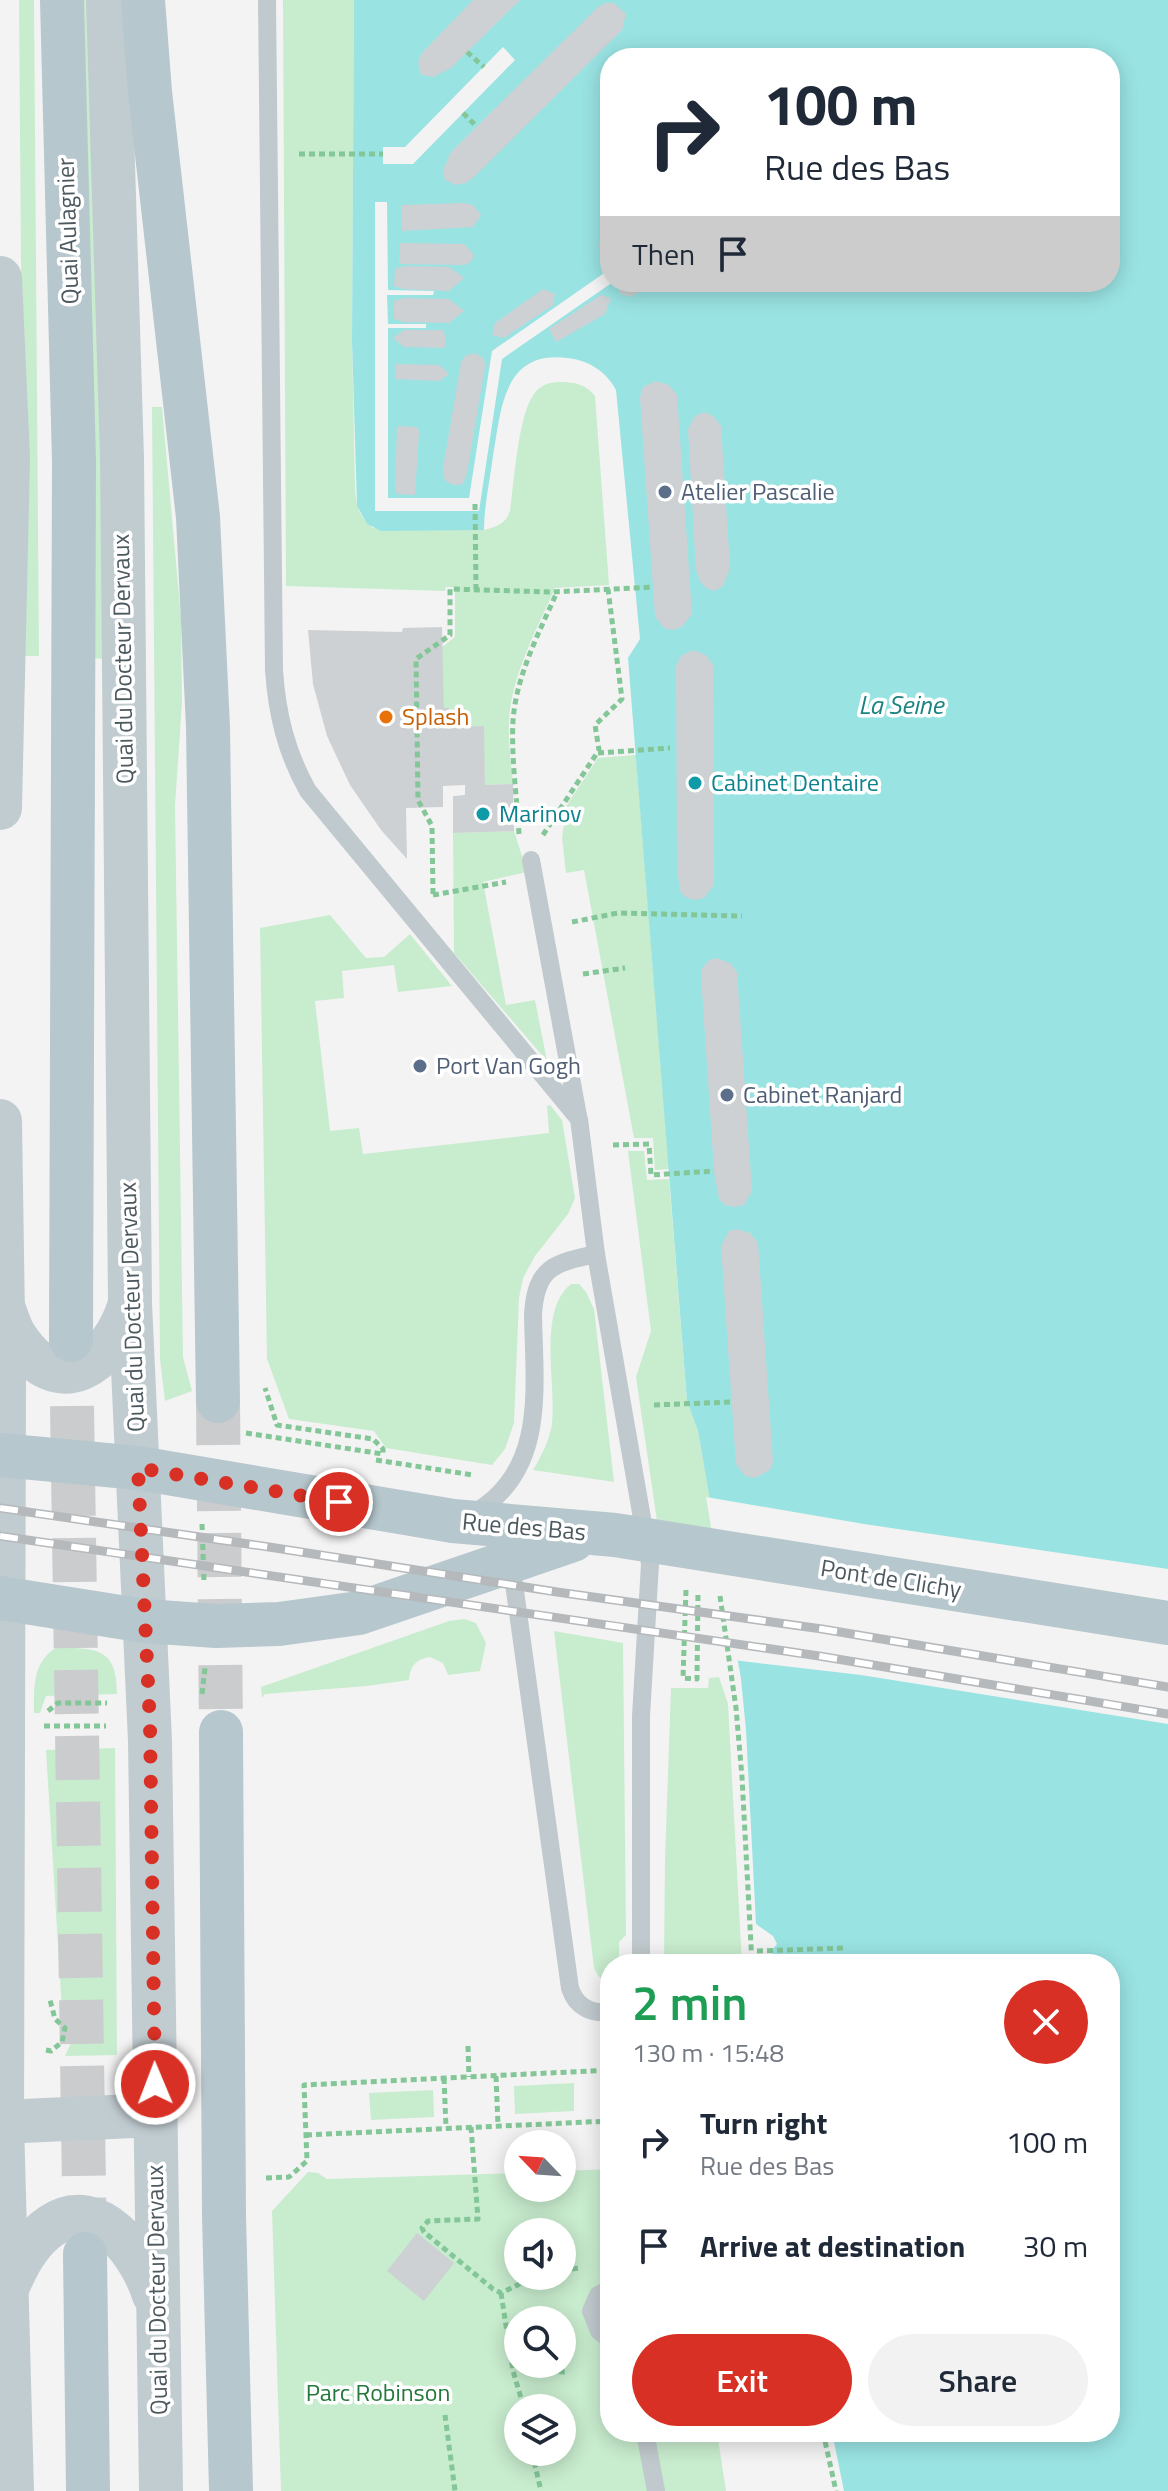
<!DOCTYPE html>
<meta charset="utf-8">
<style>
:root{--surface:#fff;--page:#f2f2f3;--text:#1f2937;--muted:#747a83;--accent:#d93025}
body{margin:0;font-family:"Titillium Web",sans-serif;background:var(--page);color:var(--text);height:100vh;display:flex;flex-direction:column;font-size:30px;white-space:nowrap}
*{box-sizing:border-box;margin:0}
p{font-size:26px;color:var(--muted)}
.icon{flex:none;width:44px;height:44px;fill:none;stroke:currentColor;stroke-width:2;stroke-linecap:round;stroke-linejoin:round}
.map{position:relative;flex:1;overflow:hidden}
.side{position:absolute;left:600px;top:1954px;width:520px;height:488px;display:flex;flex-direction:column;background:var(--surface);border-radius:32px;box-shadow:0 4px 20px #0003}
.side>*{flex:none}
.banner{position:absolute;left:600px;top:48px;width:520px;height:244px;border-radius:32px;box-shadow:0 4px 20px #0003;background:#fff;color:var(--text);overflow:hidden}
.needle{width:52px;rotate:295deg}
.fabs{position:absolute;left:504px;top:2130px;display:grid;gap:16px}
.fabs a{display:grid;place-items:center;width:72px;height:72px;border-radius:50%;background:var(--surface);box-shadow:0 4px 20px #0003;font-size:40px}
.pin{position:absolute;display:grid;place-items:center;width:68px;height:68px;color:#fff;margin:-34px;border:4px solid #fff;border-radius:50%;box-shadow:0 2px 8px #0007}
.me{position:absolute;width:88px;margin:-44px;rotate:359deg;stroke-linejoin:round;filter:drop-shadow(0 0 6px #0008)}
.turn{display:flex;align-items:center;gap:28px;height:168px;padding:0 32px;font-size:36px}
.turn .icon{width:104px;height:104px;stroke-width:2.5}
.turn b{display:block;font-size:56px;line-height:68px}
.then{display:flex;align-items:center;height:76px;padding:0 32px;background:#0003;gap:16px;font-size:30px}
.round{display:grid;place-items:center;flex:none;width:84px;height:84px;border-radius:42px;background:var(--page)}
.headline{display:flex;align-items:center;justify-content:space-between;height:136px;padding:0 32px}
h1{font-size:48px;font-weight:600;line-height:60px;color:#1e9e55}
.cta{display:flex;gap:16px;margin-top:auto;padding:16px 32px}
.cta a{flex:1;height:92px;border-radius:48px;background:var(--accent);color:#fff;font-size:32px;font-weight:600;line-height:92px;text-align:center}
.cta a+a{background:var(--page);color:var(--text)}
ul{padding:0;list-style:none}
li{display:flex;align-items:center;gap:24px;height:104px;padding:0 32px}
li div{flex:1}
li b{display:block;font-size:30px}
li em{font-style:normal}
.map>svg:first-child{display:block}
</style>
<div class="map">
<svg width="1168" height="2491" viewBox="0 0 1168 2491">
<rect width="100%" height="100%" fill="#f4f3f3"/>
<g fill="#c8ecce" fill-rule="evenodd">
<path d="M19,0H34L39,656H24Z"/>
<path d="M82,0H97L106,659L90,658Z"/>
<path d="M283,0H354L352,341L355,488C356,505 359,518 373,528L484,530C496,527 506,524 510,511C514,483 518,415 534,394C541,384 550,382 562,382C575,382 587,385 595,396L609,585L555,588C537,629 511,676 509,722C508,743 511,764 513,784L485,785L483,726L450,727L449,708H444L442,647L455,637V587H446L445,591L286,586Z"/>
<path d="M152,407H162L181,618L182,703L175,805L183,1357L192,1391L165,1401L160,1359Z"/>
<path d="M636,755L669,1169L655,1170L653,1138H634L584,870L566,873L562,837L567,805L598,758Z"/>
<path d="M514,831L527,872L483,882L506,1005L535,1000L547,1061L454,953L453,833Z"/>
<path d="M330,915L366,958L384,957L410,934L452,986L398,992L394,965L342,971L344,998L315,1001L330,1131L359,1128L363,1154L549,1133L547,1106L550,1105L562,1120L575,1198L568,1214L535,1256L523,1278L519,1298L514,1423L505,1449L492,1465L386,1448L374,1431L289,1419L267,1359L260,928Z"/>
<path d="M628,1151H644L647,1180L669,1179L687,1401L698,1431L719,1549L660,1542L636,1377L651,1331Z"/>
<path d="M571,1284H579L586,1292L594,1309L614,1482L533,1470C542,1455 549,1441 552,1424C557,1384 537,1311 571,1284Z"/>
<path d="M464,1619L476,1623L486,1643L480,1671L448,1675L443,1663L430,1657C416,1659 410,1666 409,1680L367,1686L265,1694L262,1698L261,1687L449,1621Z"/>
<path d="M554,1631L623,1643L626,1935L619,1942V1964H610V1980L599,1977L594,1968Z"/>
<path d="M58,1647C98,1649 117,1648 117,1694L46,1696L40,1713H34C34,1689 32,1660 58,1647Z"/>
<path d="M719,1677L728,1704L742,1964H664L665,1859L671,1688H708L709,1678Z"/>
<path d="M115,1748L117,2055L65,2056L76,2032L72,2019L62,2010L46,1750Z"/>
<path d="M574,2083V2111L515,2114L514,2086Z"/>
<path d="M433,2090L434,2117L371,2120L369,2093Z"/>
<path d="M610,2169V2432H717L726,2491H281L272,2211L308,2172L318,2173L327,2179L518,2173V2188H562V2171ZM518,2232H562V2276H518ZM518,2320H562V2364H518ZM518,2408H562V2452H518Z"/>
</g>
<path fill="#9ae3e3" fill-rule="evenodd" d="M354,0H1168V2491H844L832,2432H1110V1964H773L772,1950L777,1944L773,1936L756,1924L746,1730L741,1679L698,1431L687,1401L628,658L640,639L616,390C606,371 588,360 567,358C503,350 501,410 493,456C490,481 484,505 484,530L381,531L367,524L357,506L352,341ZM610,58H1110V282H610Z"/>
<g fill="#f4f3f3">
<path d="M503,47L515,60L413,164H383V147H405Z"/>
<path d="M375,202H387L388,290L434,291L433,295H387L388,324H426V328H388V498H469L492,351L610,269V282H613L502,359L479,511H375Z"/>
<path d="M706,1497L864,1524L1168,1569V1724L861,1675L733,1660Z"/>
</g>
<g fill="#cdd1d4">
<path d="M473,0H520L451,68L433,77L421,75L418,63L421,54Z"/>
<path d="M606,3H614L626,14L622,30L475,176L466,183L456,185L445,180L443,170L451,152L599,6Z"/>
<path d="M464,203L473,205L481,215L473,227L402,231L401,205Z"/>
<path d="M610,234V261H606L598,247L600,241Z"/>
<path d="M400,243L464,244L474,255L471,262L464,265L399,264Z"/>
<path d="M405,266L449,267L464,278L449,291L404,289L394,286L395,269Z"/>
<path d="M619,282H658L630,297L619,293Z"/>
<path d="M543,289L555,294L553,305L504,338L492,335L495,323Z"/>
<path d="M601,295L611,298L605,314L556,342L549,329Z"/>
<path d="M405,298L449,299L464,311L449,323L404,322L394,319V301Z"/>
<path d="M404,330H444L446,345L444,348L404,347L393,338Z"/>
<path d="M475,353L484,359L485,366L467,473L463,484L454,485L445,481L443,469L461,362L465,356Z"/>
<path d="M396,364L439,365L449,374L439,381L395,379Z"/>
<path d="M656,381L669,385L677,395L692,614L682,627L673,630L664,628L655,616L640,398L643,387Z"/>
<path d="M704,412L713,416L721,426L730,568L723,586L714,591L706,588L700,581L696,570L688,429L695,416Z"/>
<path d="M397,426L417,427L419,432L415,495L397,494L395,489Z"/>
<path d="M442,627L444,708H449L450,727L484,726L485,785L513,784L514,831L453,833V796L465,795V785L443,786V807L406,808L407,859L381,830L350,785L327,736L313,684L308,630L402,632L403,628Z"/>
<path d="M693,650L706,655L713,665L714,885L704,898L694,900L685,897L680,891L677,869L676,666L681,656Z"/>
<path d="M716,958L730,963L737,972L752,1191L744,1205L734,1207L725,1205L719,1199L714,1171L701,975L702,969L708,961Z"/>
<path d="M737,1229L750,1233L758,1243L773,1462L770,1470L755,1478L745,1476L736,1464L721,1246L729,1231Z"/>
<path d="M417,2233L454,2263L424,2301L387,2271Z"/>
</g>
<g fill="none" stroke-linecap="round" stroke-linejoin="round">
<g stroke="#caccce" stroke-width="44" stroke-dasharray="44 22" stroke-linecap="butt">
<path d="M71,1340L85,2253"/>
<path d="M218,1401L221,1732"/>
</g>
<g stroke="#83c697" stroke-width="5" stroke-dasharray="6 4" stroke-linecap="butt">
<path d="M467,52L484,67"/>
<path d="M463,113L477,127"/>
<path d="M299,154H383"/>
<path d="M475,504L476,589"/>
<path d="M598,753L670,748"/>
<path d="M519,834C517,797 511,758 513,721C516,676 539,633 557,592"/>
<path d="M543,835L599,750L595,725L622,699L608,589"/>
<path d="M433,894L432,826L418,800L416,659L450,635V589L552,592L653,587"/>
<path d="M433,895L506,882"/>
<path d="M572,922L618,913L742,916"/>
<path d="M583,974L625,968"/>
<path d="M613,1145L649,1144L651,1175L714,1171"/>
<path d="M654,1405L732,1402"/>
<path d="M246,1433L383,1454V1449L373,1439L277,1425L265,1388"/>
<path d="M376,1460L473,1475"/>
<path d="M202,1524L204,1582"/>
<path d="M686,1590L683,1678L697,1679L698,1591"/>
<path d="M720,1596L736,1708L742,1777L752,1964"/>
<path d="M202,1694L205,1668"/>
<path d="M48,1711L58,1703H107"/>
<path d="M44,1726H106"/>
<path d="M757,1951L845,1948"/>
<path d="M603,2042L607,2121"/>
<path d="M468,2046L469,2077"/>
<path d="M46,2050L51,2051L62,2042L65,2028L55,2019L50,2000"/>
<path d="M496,2076L498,2125"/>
<path d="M444,2078L446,2128"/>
<path d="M471,2127L478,2219L428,2221L422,2228L424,2232L493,2289L501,2293L536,2276"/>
<path d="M306,2135L610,2121"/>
<path d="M266,2178L289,2177L307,2161L304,2085L610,2070"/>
<path d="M562,2270L581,2268"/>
<path d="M501,2293L513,2371L524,2408"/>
<path d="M512,2360C529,2376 546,2371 568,2372"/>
<path d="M445,2415L455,2491"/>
<path d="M823,2432L836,2491"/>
<path d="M532,2452L541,2491"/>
</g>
<g stroke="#c0c9cd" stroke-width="18">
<path d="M267,0L274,670C277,714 286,752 308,791L579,1119L596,1254L650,1564L641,1716V1964"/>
<path d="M531,860L578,1116"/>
<path d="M472,1514C548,1472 534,1387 533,1314C536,1267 554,1263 596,1254"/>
<path d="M511,1562L570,1988C576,2007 591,2014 610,2012"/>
<path d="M610,2289L598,2295L591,2311L599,2331L610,2340"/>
<path d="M645,2432L656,2491"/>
</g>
<g stroke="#c1ccd1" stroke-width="44">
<path d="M108,0L122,458L130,1303L150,1741L161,2491"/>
<path d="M0,278L8,458L0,808"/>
<path d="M0,1121L4,1383L2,2122L12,2491"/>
<path d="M3,1307C7,1317 10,1328 15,1336C59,1404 111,1364 130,1304"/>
<path d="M0,2122L156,2115"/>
<path d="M8,2286C18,2263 30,2240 51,2226C99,2193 142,2256 154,2295"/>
</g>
<g stroke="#b6c7cd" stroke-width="44">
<path d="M62,0L74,461L71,1340"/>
<path d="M143,0L150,92L198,517L208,727L218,1401"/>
<path d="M0,1455L138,1468L453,1521L615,1535L1168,1623"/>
<path d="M0,1598L145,1621L216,1626L279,1624L359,1613L573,1540"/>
<path d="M221,1732L224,2216L231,2491"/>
<path d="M85,2254L88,2491"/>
</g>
<g stroke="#b5b9bc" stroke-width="9">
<g id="rail">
<path d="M0,1508L269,1547L557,1592L822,1629L1168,1687"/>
<path d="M0,1536L819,1656L1168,1714"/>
</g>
</g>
<use href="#rail" stroke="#fff" stroke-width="6" stroke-dasharray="18" stroke-linecap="butt"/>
</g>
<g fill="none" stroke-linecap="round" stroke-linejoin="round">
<path stroke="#d93025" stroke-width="14" stroke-dasharray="0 25.2" d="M155,2084L150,1725L138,1468L339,1502"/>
</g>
<g fill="#5c6f8a" stroke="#fff" stroke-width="3">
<circle cx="665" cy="492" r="8"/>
<circle cx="420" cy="1066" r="8"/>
<circle cx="727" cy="1095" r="8"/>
</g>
<circle fill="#e8710a" stroke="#fff" stroke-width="3" cx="386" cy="717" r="8"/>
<g fill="#0f9aa8" stroke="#fff" stroke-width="3">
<circle cx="695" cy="783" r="8"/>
<circle cx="483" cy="814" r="8"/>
</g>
<g text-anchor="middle" stroke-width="7" stroke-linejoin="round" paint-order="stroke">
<g font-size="24" fill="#4c595e" stroke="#fff">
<text transform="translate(68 231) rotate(-92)" y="8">Quai Aulagnier</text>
<text transform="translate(123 659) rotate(-91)" y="8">Quai du Docteur Dervaux</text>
<text transform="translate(132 1307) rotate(-92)" y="8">Quai du Docteur Dervaux</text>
<text transform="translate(524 1527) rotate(5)" y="8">Rue des Bas</text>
<text transform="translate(891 1579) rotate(9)" y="8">Pont de Clichy</text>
<text transform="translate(157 2290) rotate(-91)" y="8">Quai du Docteur Dervaux</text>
</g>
<g font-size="24" fill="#4e5e75" stroke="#fff" text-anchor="start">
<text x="681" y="500">Atelier Pascalie</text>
<text x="436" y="1074">Port Van Gogh</text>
<text x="743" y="1103">Cabinet Ranjard</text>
</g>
<g font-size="24" fill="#c56008" stroke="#fff" text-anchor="start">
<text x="402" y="725">Splash</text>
</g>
<g font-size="24" fill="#0d838f" stroke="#fff" text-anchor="start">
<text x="711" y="791">Cabinet Dentaire</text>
<text x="499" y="822">Marinov</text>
</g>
<g font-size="24" fill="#23793c" stroke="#fff">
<text x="378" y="2401">Parc Robinson</text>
</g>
<g font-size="26" font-style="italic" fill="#1b8382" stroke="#fff">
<text x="901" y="714">La Seine</text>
</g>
</g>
</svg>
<div class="fabs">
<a><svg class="needle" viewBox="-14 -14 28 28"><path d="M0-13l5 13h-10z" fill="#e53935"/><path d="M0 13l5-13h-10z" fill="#747a83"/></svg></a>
<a><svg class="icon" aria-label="sound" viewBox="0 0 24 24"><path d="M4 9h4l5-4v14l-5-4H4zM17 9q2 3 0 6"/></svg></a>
<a><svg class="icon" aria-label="search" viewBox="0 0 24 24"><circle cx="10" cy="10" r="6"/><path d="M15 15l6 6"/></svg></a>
<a><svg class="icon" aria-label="layers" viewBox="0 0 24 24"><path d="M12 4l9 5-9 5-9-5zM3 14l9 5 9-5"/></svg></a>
</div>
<div class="pin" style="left:339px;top:1502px;background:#d93025"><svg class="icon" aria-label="arrive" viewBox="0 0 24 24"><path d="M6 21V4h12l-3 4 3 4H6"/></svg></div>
<svg class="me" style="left:155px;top:2084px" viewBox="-20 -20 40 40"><circle r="17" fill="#d93025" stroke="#fff" stroke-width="3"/><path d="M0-11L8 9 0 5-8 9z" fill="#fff"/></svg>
<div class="banner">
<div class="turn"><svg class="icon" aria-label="right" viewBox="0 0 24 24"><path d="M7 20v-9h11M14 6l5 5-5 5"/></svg><div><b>100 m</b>Rue des Bas</div></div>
<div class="then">Then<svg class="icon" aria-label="arrive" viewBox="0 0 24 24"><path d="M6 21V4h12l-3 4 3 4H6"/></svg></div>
</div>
<section class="side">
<div class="headline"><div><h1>2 min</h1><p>130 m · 15:48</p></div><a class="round" style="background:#d93025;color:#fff"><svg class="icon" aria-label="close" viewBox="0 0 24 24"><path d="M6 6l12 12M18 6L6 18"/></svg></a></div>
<ul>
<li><svg class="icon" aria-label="right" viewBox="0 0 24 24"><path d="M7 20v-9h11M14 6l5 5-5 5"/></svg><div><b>Turn right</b><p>Rue des Bas</p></div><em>100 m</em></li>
<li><svg class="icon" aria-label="arrive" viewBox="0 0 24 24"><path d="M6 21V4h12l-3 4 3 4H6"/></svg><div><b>Arrive at destination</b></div><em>30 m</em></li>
</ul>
<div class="cta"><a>Exit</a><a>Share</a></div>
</section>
</div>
